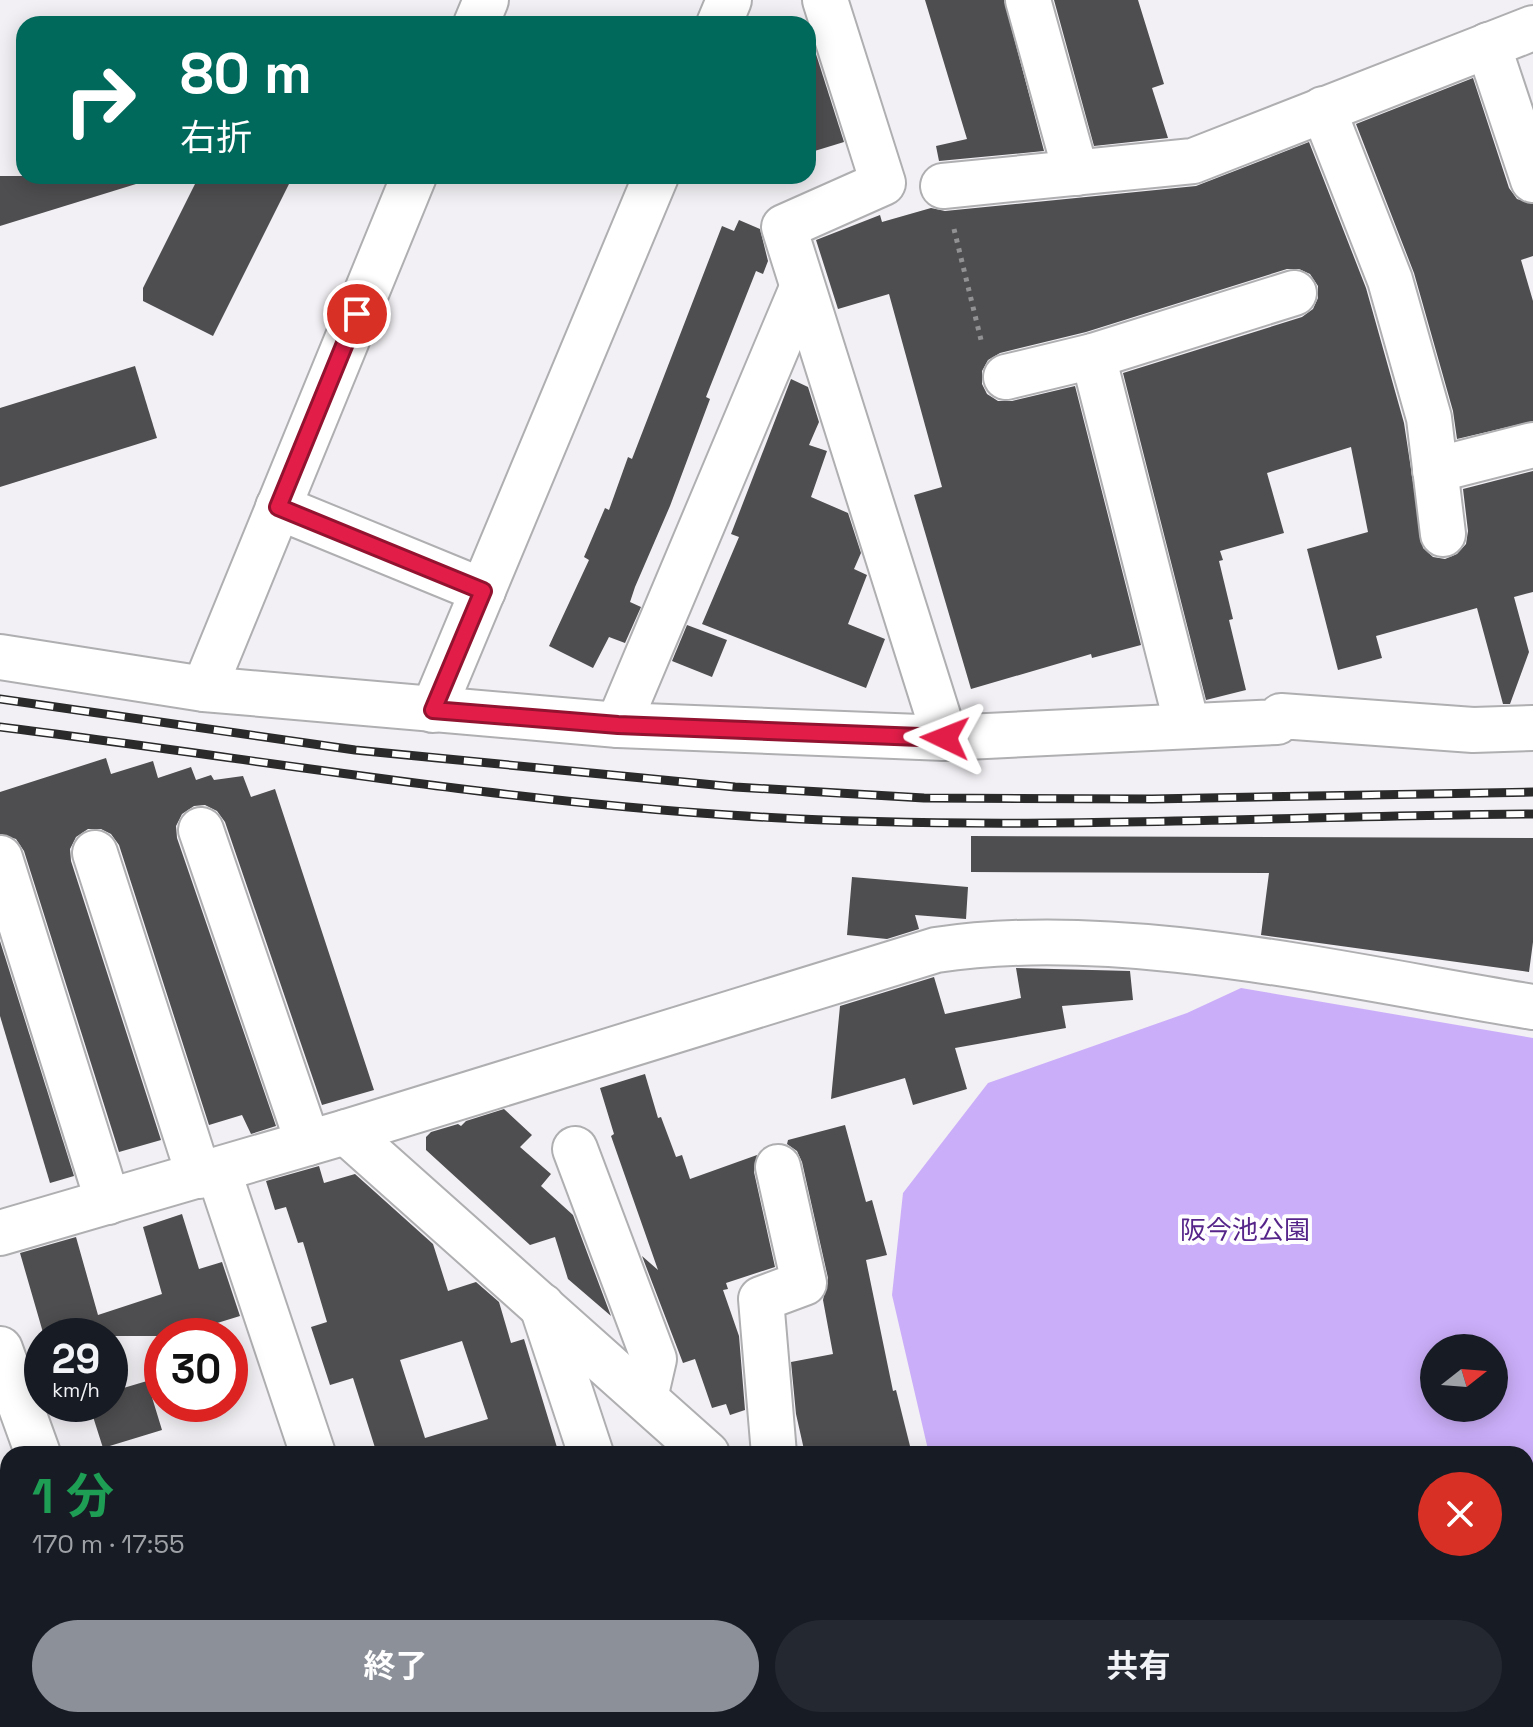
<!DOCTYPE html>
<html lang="ja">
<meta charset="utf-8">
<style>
:root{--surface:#171b24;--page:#242831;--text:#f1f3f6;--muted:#9ea1a6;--accent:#8c9099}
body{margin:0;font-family:"Space Grotesk","Noto Sans JP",sans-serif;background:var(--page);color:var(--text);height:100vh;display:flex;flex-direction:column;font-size:30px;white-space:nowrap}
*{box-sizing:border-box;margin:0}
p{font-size:26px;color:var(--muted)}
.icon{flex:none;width:44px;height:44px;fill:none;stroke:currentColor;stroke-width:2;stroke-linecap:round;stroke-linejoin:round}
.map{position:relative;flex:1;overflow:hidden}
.side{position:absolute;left:0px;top:1446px;width:1534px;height:282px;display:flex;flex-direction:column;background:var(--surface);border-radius:24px 24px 0 0;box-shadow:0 4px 20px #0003}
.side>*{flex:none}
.banner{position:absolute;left:16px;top:16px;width:800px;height:168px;border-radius:24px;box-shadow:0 4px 20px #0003;background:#00695c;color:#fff;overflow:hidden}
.needle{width:52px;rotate:73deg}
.tools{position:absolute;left:1420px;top:1334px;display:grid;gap:16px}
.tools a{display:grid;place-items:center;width:88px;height:88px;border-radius:50%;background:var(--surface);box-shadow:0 4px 20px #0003;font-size:40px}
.speed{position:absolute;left:24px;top:1318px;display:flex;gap:16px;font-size:40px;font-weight:700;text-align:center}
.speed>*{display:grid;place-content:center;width:104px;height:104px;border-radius:50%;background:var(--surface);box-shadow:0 4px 20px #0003;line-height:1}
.speed small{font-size:20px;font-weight:400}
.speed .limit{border:12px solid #d22;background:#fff;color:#111}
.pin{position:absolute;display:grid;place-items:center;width:68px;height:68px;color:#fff;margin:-34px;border:4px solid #fff;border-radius:50%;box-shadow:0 2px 8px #0007}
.me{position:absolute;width:88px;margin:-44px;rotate:272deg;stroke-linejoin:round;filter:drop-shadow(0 0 6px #0008)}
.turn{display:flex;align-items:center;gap:28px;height:168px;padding:0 32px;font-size:36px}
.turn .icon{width:104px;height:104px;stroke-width:2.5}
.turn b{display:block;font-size:56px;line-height:68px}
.round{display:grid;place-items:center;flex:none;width:84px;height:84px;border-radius:42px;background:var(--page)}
.overview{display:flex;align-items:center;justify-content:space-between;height:136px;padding:0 32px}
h1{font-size:48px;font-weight:700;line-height:60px;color:#1e9e55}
.primary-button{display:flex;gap:16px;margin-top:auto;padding:16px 32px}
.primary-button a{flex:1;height:92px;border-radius:48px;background:var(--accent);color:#fff;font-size:32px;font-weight:700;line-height:92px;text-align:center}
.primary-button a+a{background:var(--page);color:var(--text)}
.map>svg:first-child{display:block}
</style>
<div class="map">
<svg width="1533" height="1727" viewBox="0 0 1533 1727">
<rect width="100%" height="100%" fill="#f2f0f4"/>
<path fill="#cbaef9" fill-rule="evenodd" d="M1241,988L1533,1038V1727H1040L1032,1720H1526V1454H929L892,1295L903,1193L988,1083L1187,1013ZM1434,1348H1494V1408H1434Z"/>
<g fill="#4e4d4f" fill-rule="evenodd">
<path d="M925,0H1004L1044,151L939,161L936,146L967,139Z"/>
<path d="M1054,0H1138L1164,84L1152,88L1168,138L1094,146Z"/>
<path d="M815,51L844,142L808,153V52Z"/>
<path d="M1473,78L1509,188L1517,199L1533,204V256L1521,260L1533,301V421L1457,439L1453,411L1414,273L1356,124Z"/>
<path d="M1309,142L1366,288L1404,423L1423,548L1433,557L1445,559L1457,554L1466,544L1468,531L1463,489L1533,471V592L1514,597L1529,652L1510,704H1503L1477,608L1376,636L1382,658L1338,670L1307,549L1368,532L1351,447L1267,473L1284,533L1220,551L1223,560L1219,561L1233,619L1229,620L1246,690L1206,700L1123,373L1302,317L1313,309L1318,298V286L1310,274L1299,269H1287L1086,332L1000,353L988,360L982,371V384L987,394L998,401H1012L1075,386L1141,645L1092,658L1091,654L971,689L914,495L942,487L889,294L838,309L816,240L880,215L882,222L931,208L945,211L1196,186Z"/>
<path d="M0,176H135L136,184L0,226Z"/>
<path d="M199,176H293L213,336L143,301V288Z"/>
<path d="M739,220L760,229L768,261L763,274L756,271L706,397L710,399L670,506L635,587L630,602L641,607L625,643L609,637L593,668L549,646L589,560L584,557L605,508L609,510L628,457L632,459L722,226L734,231Z"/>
<path d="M135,366L157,438L0,487V408Z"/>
<path d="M791,379L808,387L819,422L809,445L827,451L811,497L848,513L861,553L854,569L867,575L848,624L885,639L866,688L702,624L739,537L731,534Z"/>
<path d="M687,625L727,640L712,677L672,661Z"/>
<path d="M106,758L111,774L153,761L158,778L191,767L196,780L211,775L214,780L243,776L251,797L275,789L374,1090L322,1105L225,822L217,811L205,805L194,806L182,814L176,826L177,838L276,1126L251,1134L242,1115L209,1125L119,845L111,834L101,829H88L76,837L70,849L71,861L161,1140L119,1152L24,851L16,839L0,834V792Z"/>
<path d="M971,836L1533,838V942L1529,972L1261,935L1269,873L971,872Z"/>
<path d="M852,877L968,887L966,919L915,915L919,929L887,939L847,935Z"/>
<path d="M0,941L74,1176L50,1183L0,1016Z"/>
<path d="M1016,968L1130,971L1133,1000L1062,1006L1066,1028L955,1048L967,1089L913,1105L905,1078L831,1099L840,1006L934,977L945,1014L1021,998Z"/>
<path d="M645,1074L658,1118L661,1117L676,1157L682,1155L690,1179L757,1155L754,1172L775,1267L726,1283L728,1289L723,1290L739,1336L745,1410L730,1415L726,1404L712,1408L695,1359L683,1363L642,1256L658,1270L611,1136L614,1134L600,1088Z"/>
<path d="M504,1109L532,1135L520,1147L551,1174L541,1186L573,1215L611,1316L568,1279L555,1237L530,1245L426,1150V1137L431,1132L458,1124L461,1126L466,1121Z"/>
<path d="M845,1125L866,1202L872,1200L887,1255L866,1260L893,1391L896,1390L912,1454H805L796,1414L791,1362L833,1354L823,1300L828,1278L802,1162L797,1151L787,1144L788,1140Z"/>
<path d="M319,1166L324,1183L355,1174L433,1244L448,1291L476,1282L499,1302L511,1343L524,1339L559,1454H377L353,1378L330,1385L311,1327L327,1322L303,1242L298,1243L286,1207L275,1210L266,1181ZM462,1341L488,1419L425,1438L400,1360Z"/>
<path d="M182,1214L199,1269L222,1262L240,1316L175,1336H44L20,1253L76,1237L98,1315L162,1294L143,1227Z"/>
<path d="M147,1381L162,1430L103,1448L89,1404H110V1392Z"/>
</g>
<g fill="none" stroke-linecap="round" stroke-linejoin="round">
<g stroke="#afaeb1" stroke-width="48">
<g id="minor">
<path d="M825,0L883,183L784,227L945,738"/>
<path d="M1028,0L1076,173"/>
<path d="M476,24L486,0"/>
<path d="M719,24L729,0"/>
<path d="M1488,45L1533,180"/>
<path d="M1323,109L1390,280L1429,418L1443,534"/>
<path d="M943,186L1193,161L1533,28"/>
<path d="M1093,356L1187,725"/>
<path d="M1006,377L1093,356L1294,293"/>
<path d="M1435,470L1533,445"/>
<path d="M278,507L483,591"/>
<path d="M0,657L204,689L618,725L945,738L1277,722L1281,716L1473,730L1533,728"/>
<path d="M204,689L414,176"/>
<path d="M433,710L656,176"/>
<path d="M618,725L802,288"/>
<path d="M201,830L308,1143"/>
<path d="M95,853L199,1176"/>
<path d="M0,858L108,1202"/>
<path d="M346,1132L707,1454"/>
<path d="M575,1149L654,1359L645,1398"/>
<path d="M218,1170L313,1454"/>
<path d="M0,1233L346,1132L936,950C1120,922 1349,977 1533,1007"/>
<path d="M542,1306L591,1454"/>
<path d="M0,1349L38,1454"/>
<path d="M774,1454L761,1299L804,1283L778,1167"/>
<path d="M126,1720L129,1727"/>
<path d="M402,1720L405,1727"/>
<path d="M679,1720L681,1727"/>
<path d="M1000,1720L1008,1727"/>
<path d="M958,1727L962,1720"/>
</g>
</g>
<path stroke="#929194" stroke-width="5" stroke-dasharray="4 6" stroke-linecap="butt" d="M954,229L982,344"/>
<use href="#minor" stroke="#fff" stroke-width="44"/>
<g stroke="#2a2a2b" stroke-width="9">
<g id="rail">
<path d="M0,699L355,750L735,787L924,798L1152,799L1533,792"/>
<path d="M0,727C243,757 484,799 729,815C996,833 1266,816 1533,814"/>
</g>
</g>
<use href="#rail" stroke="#fffeff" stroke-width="6" stroke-dasharray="18" stroke-linecap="butt"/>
</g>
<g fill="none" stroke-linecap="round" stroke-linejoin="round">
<g stroke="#92132f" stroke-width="20">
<path id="route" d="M357,314L278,507L483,591L433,710L618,725L945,738"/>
</g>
<use href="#route" stroke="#e11d48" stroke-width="14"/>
</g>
<g text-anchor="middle" stroke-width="8" stroke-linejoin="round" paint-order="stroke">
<g font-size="26" fill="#56258a" stroke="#fffeff">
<text x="1245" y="1239">阪今池公園</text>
</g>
</g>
</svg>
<div class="tools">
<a><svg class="needle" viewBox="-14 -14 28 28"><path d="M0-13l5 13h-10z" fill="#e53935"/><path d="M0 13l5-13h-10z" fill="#9ea1a6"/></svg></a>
</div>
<div class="speed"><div>29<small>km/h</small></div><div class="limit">30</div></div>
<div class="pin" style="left:357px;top:314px;background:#d93025"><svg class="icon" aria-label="arrive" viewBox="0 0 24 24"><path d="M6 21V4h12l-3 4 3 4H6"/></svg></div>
<svg class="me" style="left:945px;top:738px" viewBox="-20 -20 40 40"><path d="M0-17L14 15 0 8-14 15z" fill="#e11d48" stroke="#fff" stroke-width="4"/></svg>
<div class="banner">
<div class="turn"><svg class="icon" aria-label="right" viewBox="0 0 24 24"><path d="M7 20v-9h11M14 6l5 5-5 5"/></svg><div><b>80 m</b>右折</div></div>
</div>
<section class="side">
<div class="overview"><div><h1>1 分</h1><p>170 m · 17:55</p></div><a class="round" style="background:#d93025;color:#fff"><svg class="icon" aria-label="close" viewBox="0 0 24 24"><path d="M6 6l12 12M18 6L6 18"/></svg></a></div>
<div class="primary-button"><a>終了</a><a>共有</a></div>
</section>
</div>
